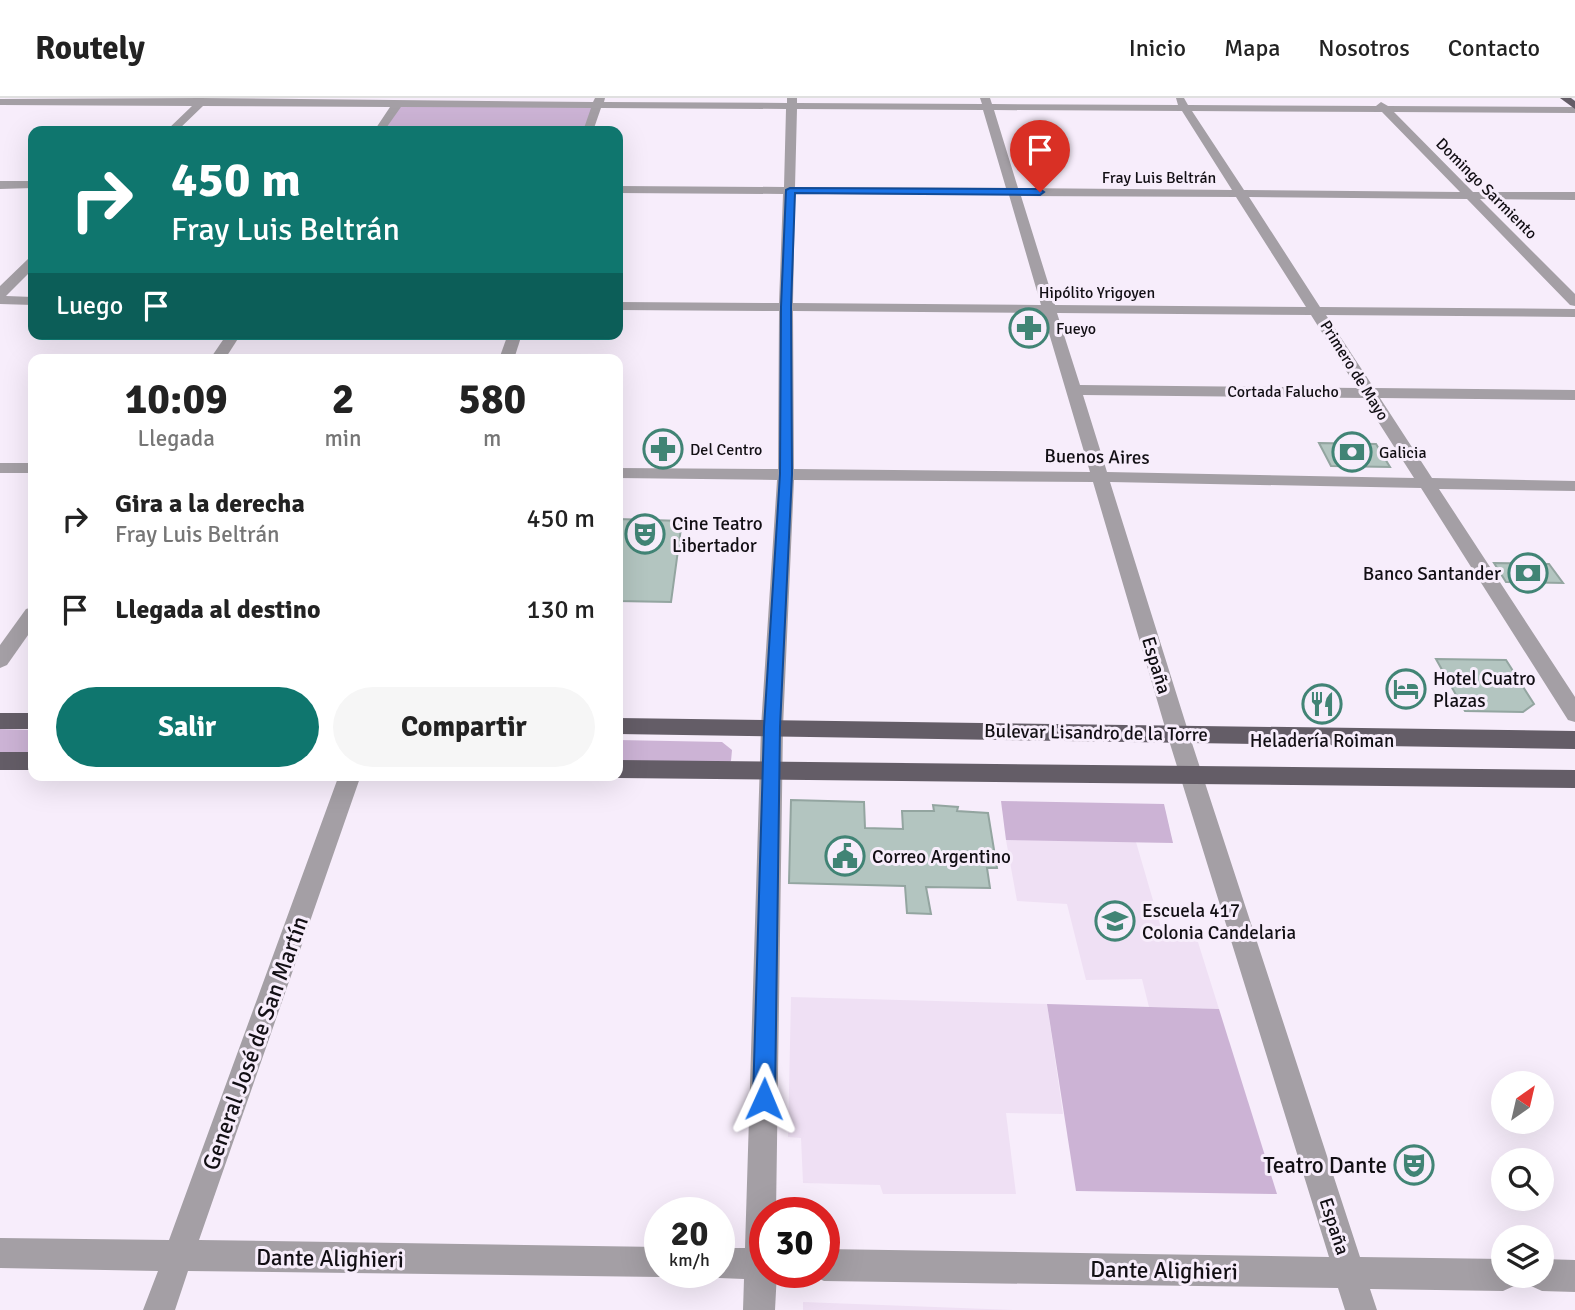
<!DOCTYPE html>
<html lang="es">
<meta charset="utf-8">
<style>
:root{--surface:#fff;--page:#f6f6f6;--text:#222;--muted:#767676;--line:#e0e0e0;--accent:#0f766e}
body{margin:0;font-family:Signika,sans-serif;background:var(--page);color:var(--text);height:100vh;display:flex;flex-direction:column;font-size:26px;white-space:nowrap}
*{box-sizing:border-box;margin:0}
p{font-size:23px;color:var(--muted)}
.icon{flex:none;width:38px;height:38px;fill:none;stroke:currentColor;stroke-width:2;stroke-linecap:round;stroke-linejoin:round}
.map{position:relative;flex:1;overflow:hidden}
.panel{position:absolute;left:28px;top:256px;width:595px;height:427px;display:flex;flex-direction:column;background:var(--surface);border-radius:14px;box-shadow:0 7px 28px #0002}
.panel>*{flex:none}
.hud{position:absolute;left:28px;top:28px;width:595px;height:214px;border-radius:14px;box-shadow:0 7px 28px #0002;background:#0f766e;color:#fff;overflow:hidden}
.needle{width:46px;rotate:34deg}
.buttons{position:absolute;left:1491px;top:973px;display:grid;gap:14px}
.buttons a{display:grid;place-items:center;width:63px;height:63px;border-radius:50%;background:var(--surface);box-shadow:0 7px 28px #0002;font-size:35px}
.speed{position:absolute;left:644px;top:1099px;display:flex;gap:14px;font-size:35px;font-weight:700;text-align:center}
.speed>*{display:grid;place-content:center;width:91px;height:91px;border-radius:50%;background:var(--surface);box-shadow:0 7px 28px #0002;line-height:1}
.speed small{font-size:18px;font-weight:400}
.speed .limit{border:10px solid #d22;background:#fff;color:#111}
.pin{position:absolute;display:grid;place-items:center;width:60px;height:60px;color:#fff;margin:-72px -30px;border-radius:50% 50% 50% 0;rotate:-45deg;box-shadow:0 0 7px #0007}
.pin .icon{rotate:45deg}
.me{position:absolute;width:77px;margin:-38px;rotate:1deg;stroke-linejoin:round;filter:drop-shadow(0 0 5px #0008)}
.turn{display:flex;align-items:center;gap:24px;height:147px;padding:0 28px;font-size:32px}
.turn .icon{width:91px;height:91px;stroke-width:2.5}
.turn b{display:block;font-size:49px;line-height:60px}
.then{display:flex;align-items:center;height:66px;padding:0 28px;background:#0003;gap:14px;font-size:26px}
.eta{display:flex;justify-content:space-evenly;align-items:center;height:119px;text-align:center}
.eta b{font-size:42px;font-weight:700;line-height:49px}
.primary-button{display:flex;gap:14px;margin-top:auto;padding:14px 28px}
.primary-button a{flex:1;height:80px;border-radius:42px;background:var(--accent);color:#fff;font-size:28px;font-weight:700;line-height:80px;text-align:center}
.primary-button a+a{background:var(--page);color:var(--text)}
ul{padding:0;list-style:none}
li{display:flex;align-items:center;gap:21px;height:91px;padding:0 28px}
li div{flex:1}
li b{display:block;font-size:26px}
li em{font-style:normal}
header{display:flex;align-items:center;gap:42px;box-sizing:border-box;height:98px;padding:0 35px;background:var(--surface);border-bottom:2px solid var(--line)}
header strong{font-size:33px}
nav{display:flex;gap:38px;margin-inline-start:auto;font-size:24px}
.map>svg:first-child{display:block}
</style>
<header>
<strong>Routely</strong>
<nav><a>Inicio</a><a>Mapa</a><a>Nosotros</a><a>Contacto</a></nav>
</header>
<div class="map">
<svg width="1575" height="1212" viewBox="0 0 1575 1212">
<rect width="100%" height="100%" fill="#f7edfb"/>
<g fill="#efe0f4">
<path d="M1006,742L1136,744L1164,840L1197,841L1219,911L1149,909L1142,881L1086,882L1067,806L1017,803Z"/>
<path d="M791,899L1047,906L1063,1016L1006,1015L1016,1096H883L880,1087L803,1085L801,1040L788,1039Z"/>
<path d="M803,1204L1014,1212H803Z"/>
</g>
<g fill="#ccb3d5">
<path d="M397,7L597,8L588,33H379Z"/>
<path d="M0,631L33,632V658L0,657Z"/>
<path d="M618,642L722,644L732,652L731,663L724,668L618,667Z"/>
<path d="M1001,703L1164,706L1173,745L1006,742Z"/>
<path d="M1047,906L1219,911L1277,1096L1076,1093Z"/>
</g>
<g fill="#b3c5c0" stroke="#93a5a0" stroke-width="2">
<path d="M1319,345L1376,346L1390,369L1331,368Z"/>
<path d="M618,421L682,423L671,504L618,503Z"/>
<path d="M1494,465L1549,466L1563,485L1506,484Z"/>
<path d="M1436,561L1506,562L1534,606L1523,614L1465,613Z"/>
<path d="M791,702L864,704L865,730L903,731L902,713H934L933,707L958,709L957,713L988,715L997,770H987L990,790L926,789L931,816L907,815L905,788L789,785Z"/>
</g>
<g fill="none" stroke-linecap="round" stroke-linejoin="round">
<g fill="#a49fa5" fill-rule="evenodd">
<path d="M200,0L593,4L595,0H605L604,4L787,5V0H797V5L982,6L980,0H990L992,6L1178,7L1176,0H1184L1188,7L1376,8L1381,4L1388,8L1575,9V15L1394,14L1473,94H1575V102L1480,101L1575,196V208L1570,207L1467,101L1249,99L1320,209L1575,211V219L1326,217L1374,290L1575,292V302L1380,300L1432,380L1575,383V393L1439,391L1575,599V624L1568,622L1421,390L1110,384L1189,636L1360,1159L1503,1161V1178H1518L1514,1188L1503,1193L1370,1191L1377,1212H1345L1338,1190L824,1183L813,1178L811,1174H824V1151L1329,1159L1167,636L1093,384L794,382L783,629L776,1115H765V1174H777L775,1212H743L744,1181L719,1180L707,1174H719V1150H745L761,629L777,382L618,380V370L778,371L779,213L618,212V204L779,205L783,96L618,95V88L784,89L786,11L601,10L593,33H583L591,10L401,9L384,33H374L390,9L203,8L177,33H166L192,8L0,7V1ZM797,11L983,12L1006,90L795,89ZM994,12L1182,13L1232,92L1018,90ZM1192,13L1382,14L1460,94L1244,92ZM795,96L1009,97L1041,207L793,205ZM1021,98L1236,99L1306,209L1055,207ZM793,213L1043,215L1090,374L794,371ZM1057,215L1311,217L1357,290L1080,287ZM1083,297L1363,300L1414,380L1107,374Z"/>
<path d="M0,83H33V90L0,91Z"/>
<path d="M33,160V171L6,198L33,199V207L0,206V188L28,161Z"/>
<path d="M227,236H241L225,261H210Z"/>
<path d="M508,236H522L514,261H499Z"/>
<rect x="0" y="365" width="33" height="10"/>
<path d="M33,509V530L7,567L0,570V547L26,511Z"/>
<path d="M339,677H361L199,1142L660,1149V1174L671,1175L660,1179L188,1173L175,1212H143L158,1173L0,1170V1140L169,1142Z"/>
<path d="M1542,1161L1575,1162V1194L1542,1193L1531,1188L1527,1178H1542Z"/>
</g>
<g fill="#645d67" fill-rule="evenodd">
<path d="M1560,0H1571L1575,3V11Z"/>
<rect x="0" y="615" width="33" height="16"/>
<path d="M618,620L1575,633V651L618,636Z"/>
<rect x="0" y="654" width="33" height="18"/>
<path d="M618,662L1575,672V690L618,680L610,677H618Z"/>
</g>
</g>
<path fill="#1a73e8" stroke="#114b97" stroke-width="2" d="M790,90L1040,91L1044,94L1040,97L795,95L791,209L792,376L780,629L775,1001L771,1009L764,1012L756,1009L753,1001L764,629L780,376L781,209L786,92Z"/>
<defs>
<g id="pharmacy-ring" transform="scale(2.0125)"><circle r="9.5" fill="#f7edfb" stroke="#418475" stroke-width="1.5"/><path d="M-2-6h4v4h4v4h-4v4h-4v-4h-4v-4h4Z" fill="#418475"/></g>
<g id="bank-ring" transform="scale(2.0125)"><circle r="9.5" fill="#f7edfb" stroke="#418475" stroke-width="1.5"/><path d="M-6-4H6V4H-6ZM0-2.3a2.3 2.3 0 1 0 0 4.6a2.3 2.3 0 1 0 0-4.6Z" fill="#418475"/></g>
<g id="theatre-ring" transform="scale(2.0125)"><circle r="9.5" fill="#f7edfb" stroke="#418475" stroke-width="1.5"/><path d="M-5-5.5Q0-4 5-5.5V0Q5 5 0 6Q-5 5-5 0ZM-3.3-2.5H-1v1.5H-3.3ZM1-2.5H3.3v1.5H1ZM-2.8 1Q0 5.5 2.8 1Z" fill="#418475"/></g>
<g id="hotel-ring" transform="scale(2.0125)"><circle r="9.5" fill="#f7edfb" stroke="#418475" stroke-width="1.5"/><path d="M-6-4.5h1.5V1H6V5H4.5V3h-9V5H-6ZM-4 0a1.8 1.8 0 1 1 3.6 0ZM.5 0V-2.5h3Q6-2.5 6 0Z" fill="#418475"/></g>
<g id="restaurant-ring" transform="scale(2.0125)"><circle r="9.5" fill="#f7edfb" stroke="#418475" stroke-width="1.5"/><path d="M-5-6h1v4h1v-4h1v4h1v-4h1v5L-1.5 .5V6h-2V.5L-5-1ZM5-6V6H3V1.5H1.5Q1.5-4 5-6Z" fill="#418475"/></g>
<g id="civic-ring" transform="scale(2.0125)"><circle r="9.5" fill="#f7edfb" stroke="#418475" stroke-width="1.5"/><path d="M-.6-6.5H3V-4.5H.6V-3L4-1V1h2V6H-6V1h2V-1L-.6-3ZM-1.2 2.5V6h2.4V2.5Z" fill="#418475"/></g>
<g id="school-ring" transform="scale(2.0125)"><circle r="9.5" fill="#f7edfb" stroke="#418475" stroke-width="1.5"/><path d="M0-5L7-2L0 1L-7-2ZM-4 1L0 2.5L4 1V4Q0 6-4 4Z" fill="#418475"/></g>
</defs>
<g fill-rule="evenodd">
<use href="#pharmacy-ring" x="1029" y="230"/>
<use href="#pharmacy-ring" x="663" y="351"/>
<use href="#bank-ring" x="1352" y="354"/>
<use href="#theatre-ring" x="645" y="436"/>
<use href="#bank-ring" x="1528" y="475"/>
<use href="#hotel-ring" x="1406" y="591"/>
<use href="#restaurant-ring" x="1322" y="606"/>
<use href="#civic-ring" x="845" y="758"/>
<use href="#school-ring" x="1115" y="823"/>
<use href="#theatre-ring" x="1414" y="1067"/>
</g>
<g text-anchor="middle" stroke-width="6" stroke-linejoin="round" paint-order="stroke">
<g font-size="16" fill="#120f14" stroke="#f7edfb">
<text x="1159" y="85">Fray Luis Beltrán</text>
<text transform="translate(1487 90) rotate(45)" y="6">Domingo Sarmiento</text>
<text x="1097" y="200">Hipólito Yrigoyen</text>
<text transform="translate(1355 272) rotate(58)" y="6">Primero de Mayo</text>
<text x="1283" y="299">Cortada Falucho</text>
</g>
<g font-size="16" fill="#120f14" stroke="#f7edfb" text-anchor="start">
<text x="1056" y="236">Fueyo</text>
<text x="690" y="357">Del Centro</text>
<text x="1379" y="360">Galicia</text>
</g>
<g font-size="19" fill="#120f14" stroke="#f7edfb">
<text transform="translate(1097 358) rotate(1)" y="7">Buenos Aires</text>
<text transform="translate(1157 567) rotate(73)" y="7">España</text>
<text transform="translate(1096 634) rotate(1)" y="7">Bulevar Lisandro de la Torre</text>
<text transform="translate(1335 1128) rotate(72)" y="7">España</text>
</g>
<g font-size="19" fill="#120f14" stroke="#f7edfb" text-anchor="start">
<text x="672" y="432">Cine Teatro<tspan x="672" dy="22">Libertador</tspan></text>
<text x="1501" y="482" text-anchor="end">Banco Santander</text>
<text x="1433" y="587">Hotel Cuatro<tspan x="1433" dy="22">Plazas</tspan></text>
<text x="1322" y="649" text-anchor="middle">Heladería Roiman</text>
<text x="872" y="765">Correo Argentino</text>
<text x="1142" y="819">Escuela 417<tspan x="1142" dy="22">Colonia Candelaria</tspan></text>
</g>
<g font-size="23" fill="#120f14" stroke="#f7edfb">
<text transform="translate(255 945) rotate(-70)" y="8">General José de San Martín</text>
<text transform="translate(330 1160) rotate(1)" y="8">Dante Alighieri</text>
<text transform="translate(1164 1172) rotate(1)" y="8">Dante Alighieri</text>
</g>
<g font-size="23" fill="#120f14" stroke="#f7edfb" text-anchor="end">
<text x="1387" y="1075">Teatro Dante</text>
</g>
</g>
</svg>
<div class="buttons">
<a><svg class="needle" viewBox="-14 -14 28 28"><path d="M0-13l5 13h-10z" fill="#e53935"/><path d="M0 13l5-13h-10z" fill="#767676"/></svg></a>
<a><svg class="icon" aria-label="search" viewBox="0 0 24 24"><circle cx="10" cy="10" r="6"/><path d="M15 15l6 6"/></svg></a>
<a><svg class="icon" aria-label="layers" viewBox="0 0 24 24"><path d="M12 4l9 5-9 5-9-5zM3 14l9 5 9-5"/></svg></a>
</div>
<div class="speed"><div>20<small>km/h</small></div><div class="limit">30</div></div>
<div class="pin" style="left:1040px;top:94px;background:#d93025"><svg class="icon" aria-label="arrive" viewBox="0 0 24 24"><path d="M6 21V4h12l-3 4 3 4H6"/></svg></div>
<svg class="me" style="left:764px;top:1001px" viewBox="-20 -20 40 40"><path d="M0-17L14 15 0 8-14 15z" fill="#1a73e8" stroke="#fff" stroke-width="4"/></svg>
<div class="hud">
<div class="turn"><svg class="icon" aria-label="right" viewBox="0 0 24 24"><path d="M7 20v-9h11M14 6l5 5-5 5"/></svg><div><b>450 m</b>Fray Luis Beltrán</div></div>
<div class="then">Luego<svg class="icon" aria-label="arrive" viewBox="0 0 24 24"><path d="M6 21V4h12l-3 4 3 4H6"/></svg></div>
</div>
<section class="panel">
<div class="eta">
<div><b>10:09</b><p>Llegada</p></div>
<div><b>2</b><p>min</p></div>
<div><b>580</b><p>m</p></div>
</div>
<ul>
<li><svg class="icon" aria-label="right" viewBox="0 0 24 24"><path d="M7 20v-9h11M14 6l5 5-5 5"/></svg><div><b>Gira a la derecha</b><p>Fray Luis Beltrán</p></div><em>450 m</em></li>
<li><svg class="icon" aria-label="arrive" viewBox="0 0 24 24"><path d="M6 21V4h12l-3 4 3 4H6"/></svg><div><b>Llegada al destino</b></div><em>130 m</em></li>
</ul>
<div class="primary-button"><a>Salir</a><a>Compartir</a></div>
</section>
</div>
